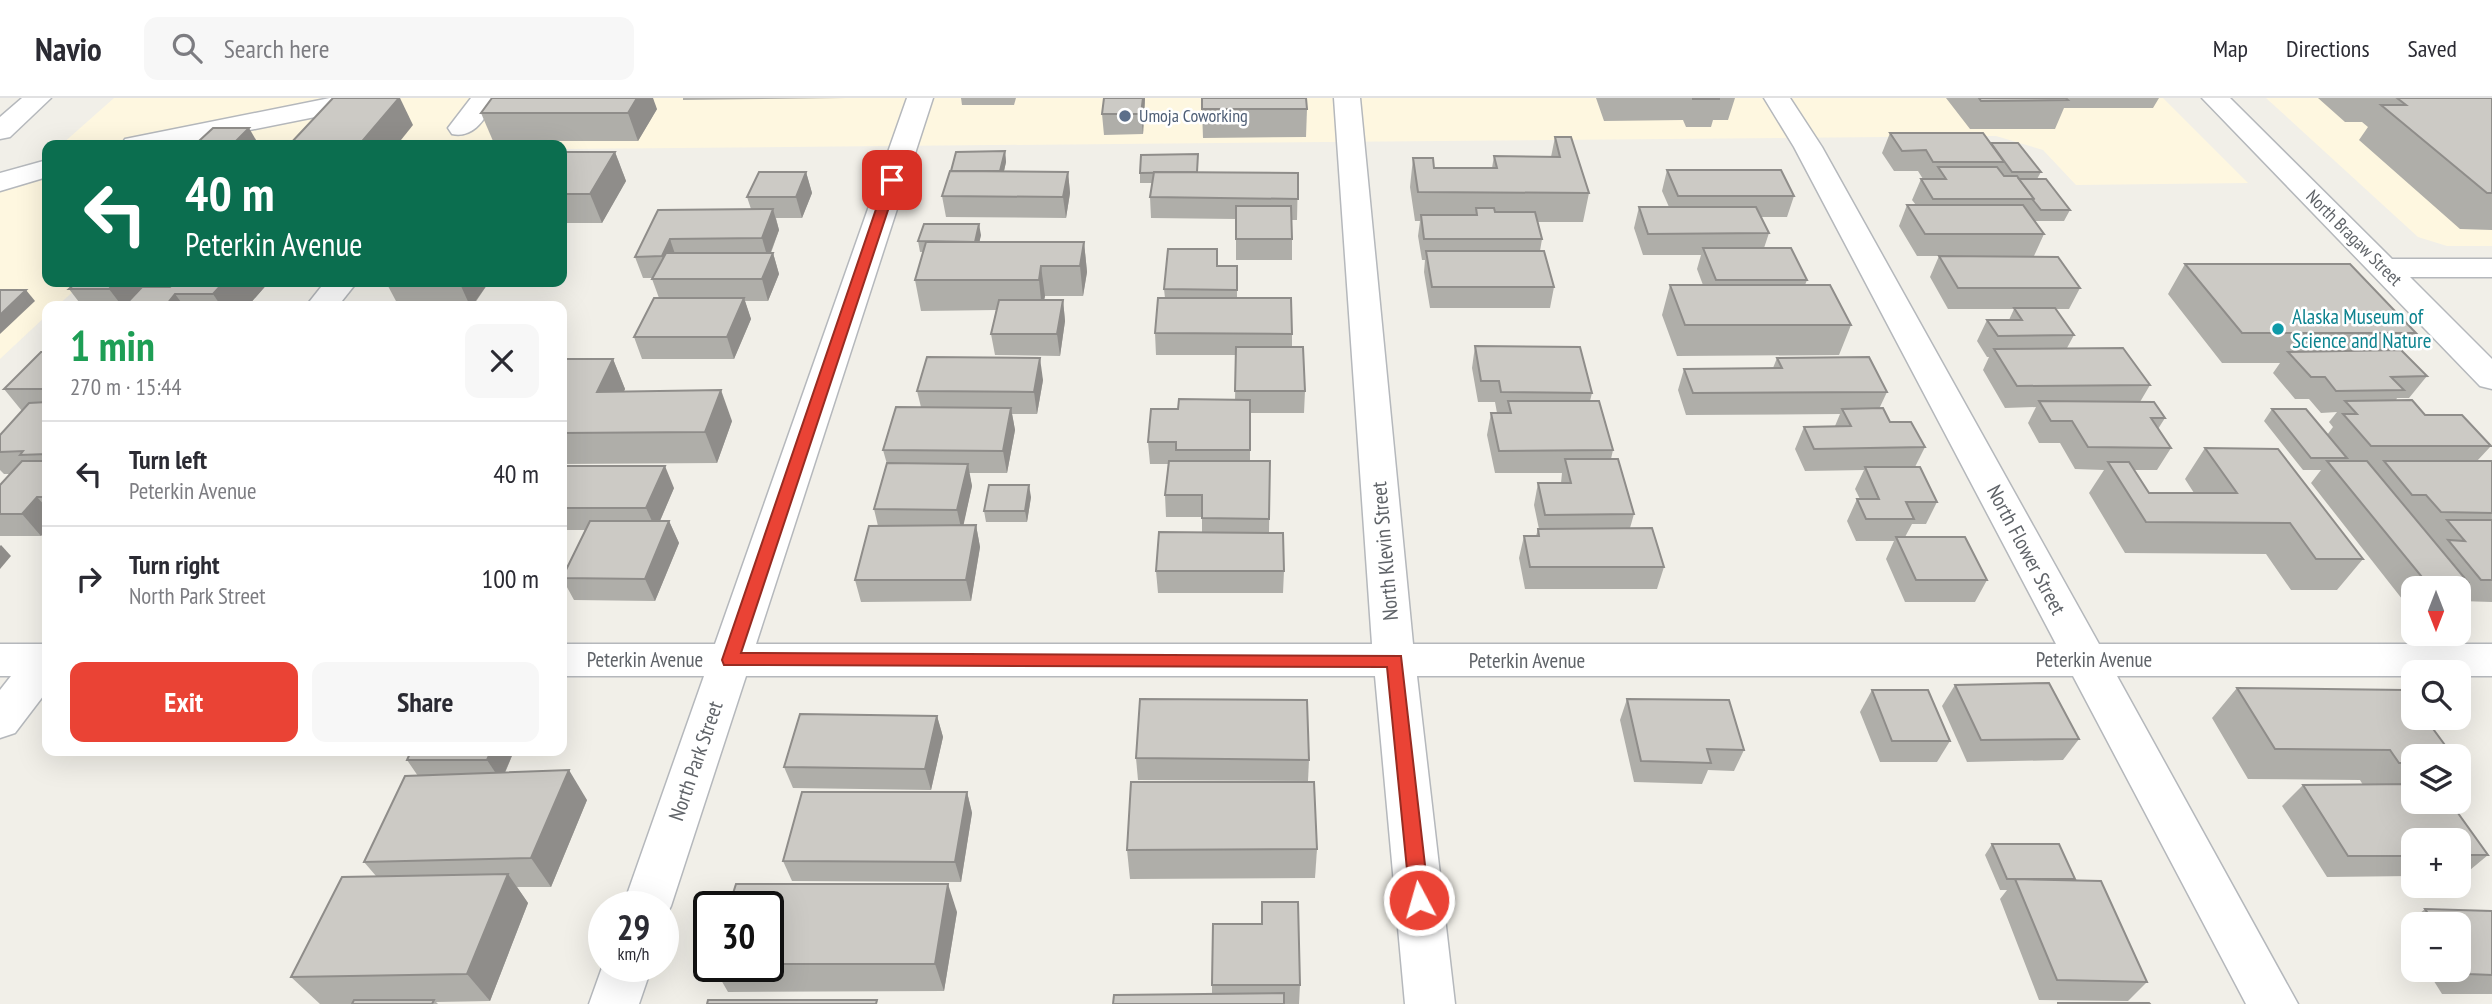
<!DOCTYPE html>
<meta charset="utf-8">
<style>
:root{--surface:#fff;--page:#f7f7f7;--text:#2b2b33;--muted:#7c7c81;--line:#e1e1e2;--accent:#ea4335}
body{margin:0;font-family:"PT Sans Narrow",sans-serif;background:var(--page);color:var(--text);height:100vh;display:flex;flex-direction:column;font-size:26px;white-space:nowrap}
*{box-sizing:border-box;margin:0}
p{font-size:23px;color:var(--muted)}
.icon{flex:none;width:38px;height:38px;fill:none;stroke:currentColor;stroke-width:2;stroke-linecap:round;stroke-linejoin:round}
.map{position:relative;flex:1;overflow:hidden}
.side{position:absolute;left:42px;top:203px;width:525px;height:455px;display:flex;flex-direction:column;background:var(--surface);border-radius:14px;box-shadow:0 7px 28px #0002}
.side>*{flex:none}
.guide{position:absolute;left:42px;top:42px;width:525px;height:147px;border-radius:14px;box-shadow:0 7px 28px #0002;background:#0b6e4f;color:#fff;overflow:hidden}
.needle{width:46px;rotate:180deg}
.tools{position:absolute;left:2401px;top:478px;display:grid;gap:14px}
.tools a{display:grid;place-items:center;width:70px;height:70px;border-radius:14px;background:var(--surface);box-shadow:0 7px 28px #0002;font-size:35px}
.speed{position:absolute;left:588px;top:793px;display:flex;gap:14px;font-size:35px;font-weight:700;text-align:center}
.speed>*{display:grid;place-content:center;width:91px;height:91px;border-radius:50%;background:var(--surface);box-shadow:0 7px 28px #0002;line-height:1}
.speed small{font-size:18px;font-weight:400}
.speed .limit{border:4px solid #111;border-radius:10px;background:#fff;color:#111}
.pin{position:absolute;display:grid;place-items:center;width:60px;height:60px;color:#fff;margin:-30px;border-radius:14px;box-shadow:0 4px 10px #0006}
.me{position:absolute;width:77px;margin:-38px;rotate:354deg;stroke-linejoin:round;filter:drop-shadow(0 0 5px #0008)}
.turn{display:flex;align-items:center;gap:24px;height:147px;padding:0 28px;font-size:32px}
.turn .icon{width:91px;height:91px;stroke-width:2.5}
.turn b{display:block;font-size:49px;line-height:60px}
.round{display:grid;place-items:center;flex:none;width:74px;height:74px;border-radius:14px;background:var(--page)}
.overview{display:flex;align-items:center;justify-content:space-between;height:119px;padding:0 28px}
h1{font-size:42px;font-weight:700;line-height:52px;color:#1e9e55}
.button{display:flex;gap:14px;margin-top:auto;padding:14px 28px}
.button a{flex:1;height:80px;border-radius:14px;background:var(--accent);color:#fff;font-size:28px;font-weight:700;line-height:80px;text-align:center}
.button a+a{background:var(--page);color:var(--text)}
ul{padding:0;list-style:none}
li{display:flex;align-items:center;gap:21px;height:105px;padding:0 28px;border-top:2px solid var(--line)}
li div{flex:1}
li b{display:block;font-size:26px}
li em{font-style:normal}
header{display:flex;align-items:center;gap:42px;box-sizing:border-box;height:98px;padding:0 35px;background:var(--surface);border-bottom:2px solid var(--line)}
header strong{font-size:33px}
nav{display:flex;gap:38px;margin-inline-start:auto;font-size:24px}
.search{width:490px;height:63px;background:var(--page);display:flex;align-items:center;gap:18px;box-sizing:border-box;padding:0 24px;border-radius:14px;color:var(--muted);font-size:26px}
.map>svg:first-child{display:block}
</style>
<header>
<strong>Navio</strong>
<div class="search"><svg class="icon" aria-label="search" viewBox="0 0 24 24"><circle cx="10" cy="10" r="6"/><path d="M15 15l6 6"/></svg>Search here</div>
<nav><a>Map</a><a>Directions</a><a>Saved</a></nav>
</header>
<div class="map">
<svg width="2492" height="906" viewBox="0 0 2492 906">
<rect width="100%" height="100%" fill="#f1efe8"/>
<g fill="#fef7e0">
<path d="M114,0H2163L2248,85L2076,87L2043,52L1996,38L562,51V47H61Z"/>
<path d="M2266,0H2492V148H2447L2418,139Z"/>
<path d="M47,59V184H84L57,208H47V217L0,261V91Z"/>
</g>
<g fill="none" stroke-linecap="round" stroke-linejoin="round">
<g stroke="#b5b8bc" stroke-width="3">
<g id="minor">
<path d="M22,0H51L10,39L0,41V19Z"/>
<path d="M330,0H383L379,6L370,8L175,47H121L125,41Z"/>
<path d="M471,0H498C486,17 476,41 452,36L448,30Z"/>
<path d="M907,0H933L756,546H1372L1334,0H1360L1413,546H2056L1794,49L1764,0H1790L1822,49L2099,546H2492V578H2459V574H2413V578H2117L2298,906H2246L2073,578H1417L1455,906H1405L1375,578H746L671,808L663,824V808H623L704,578H562V546H715Z"/>
<path d="M2202,0H2230L2392,161H2492V179H2410L2492,261V291L2480,288Z"/>
<path d="M47,62V79L0,93V75Z"/>
<path d="M325,184H357L338,208H306Z"/>
<path d="M0,546H47V593L15,635L0,640V592L11,578H0Z"/>
<path d="M604,864V868H652L639,906H589Z"/>
</g>
</g>
<use href="#minor" fill="#fff" fill-rule="evenodd"/>
</g>
<g fill="#afaea9">
<path d="M683,0H846L683,2Z"/>
<path d="M961,0H1016L1014,7H962Z"/>
<path d="M1145,0L1143,36L1104,37L1102,16Z"/>
<path d="M1596,0H1735L1728,22H1713L1711,29H1686L1683,22L1604,23Z"/>
<path d="M1946,0H2159L2153,10H2064L2055,31H1970Z"/>
<path d="M2318,0H2492V132L2460,131L2359,42L2368,29L2362,24H2345Z"/>
<path d="M657,11L638,43H493L481,15Z"/>
<path d="M1202,11H1307L1306,39L1203,40Z"/>
<path d="M1890,35L1991,45L2041,74L2037,81L2070,112L2064,123H2035L2028,113L2044,136L2034,158H1917L1899,128L1907,107H1916L1912,102L1921,81H1923L1918,73H1894L1882,55Z"/>
<path d="M1555,39L1589,95L1583,124H1537L1542,141L1540,153L1554,189L1550,210H1430L1424,174L1425,162H1422L1418,138L1420,123H1415L1410,89L1413,60L1434,70H1492L1494,58L1551,59Z"/>
<path d="M1005,53L1006,64L1004,73L1068,74L1070,95L1066,120L946,119L942,98Z"/>
<path d="M562,54H615L626,83L602,125H562Z"/>
<path d="M1667,72L1794,98L1787,119H1761L1769,135L1764,150L1807,182L1805,187L1851,227L1839,257L1677,258L1662,217L1670,187H1703L1697,171L1701,157H1643L1634,130L1639,109H1669L1662,93Z"/>
<path d="M806,74L812,95L802,120H776L779,132L771,155H773L779,176L768,203H745L751,221L734,261H642L634,239L659,200L652,181L653,180H643L635,159L658,112L751,111L747,99Z"/>
<path d="M1198,74L1298,75L1297,122H1292V162H1236V121L1151,120L1150,99L1152,85H1140V75Z"/>
<path d="M981,137L979,144H1084L1087,174L1083,198H1045L1044,202H1063L1065,223L1060,258L995,257L991,236L996,212L921,213L915,182L923,154H920L918,143Z"/>
<path d="M1939,158L2080,190L2069,211H2056L2074,237L2067,250L2150,287L2140,304L2165,320L2158,331L2171,350L2157,372H2134L2149,395H2194L2185,381L2205,350L2363,461L2337,492H2291L2266,456L2125,455L2089,395L2104,372L2075,371L2060,345H2039L2028,325L2036,309L2005,310L1983,272L1989,259H1987L1977,243L1987,222H2009L2014,211H1948L1930,179Z"/>
<path d="M2185,166L2416,235L2402,253L2427,278L2409,300H2397L2396,302L2491,348L2477,363H2492V504L2460,503L2459,502V490H2413V506H2406L2311,385L2321,372H2303L2264,323L2272,311L2327,337L2333,329L2329,324L2337,314L2321,315L2309,301H2295L2273,275L2280,265H2222L2168,196Z"/>
<path d="M1237,168V200L1292,236V249L1305,293L1304,315H1250V363H1270L1269,435L1284,473L1283,495H1158L1156,473L1202,434V419H1166L1165,397L1168,366H1150L1148,344L1178,311L1235,302L1236,257H1156L1155,235L1165,200L1164,191Z"/>
<path d="M175,184H269L248,208H82L69,191L170,189Z"/>
<path d="M391,184H489L475,205H397L388,188Z"/>
<path d="M1475,248L1592,295L1590,303L1613,352L1611,361L1634,416L1630,430L1664,469L1657,491H1525L1519,460L1524,438H1536L1538,431H1539L1534,407L1538,385H1561L1562,375H1495L1487,337L1491,315H1497L1495,304H1478L1472,270Z"/>
<path d="M47,254V431L41,438H0V387L10,376H4L0,372V337L22,313L4,291Z"/>
<path d="M1777,260L1887,294L1879,311L1890,324L1925,349L1915,369L1937,404L1926,426H1912L1905,439L1987,482L1975,504H1905L1886,461L1894,443H1856L1847,423L1857,401H1860L1855,391L1864,372L1805,373L1795,351L1804,329L1835,328L1840,316L1686,317L1678,292L1684,271L1773,270Z"/>
<path d="M562,261H613L625,291L624,293L732,323L717,365L562,366Z"/>
<path d="M1043,282L1037,316H1012L1015,332L1007,375H969L972,388L963,427H976L980,449L971,503L861,504L855,482L878,428L874,411L887,366L883,352L921,309L917,293Z"/>
<path d="M562,368L674,390L660,423H669L679,445L655,503L574,502L562,480L585,432H562Z"/>
<path d="M1031,399L1027,424H986L984,413Z"/>
<path d="M1955,587L2079,641L2063,662L1967,664L1942,608Z"/>
<path d="M2237,590L2413,658V704L2488,757L2464,777H2459V742H2413V778L2327,779L2282,708L2303,687H2363L2360,682L2248,681L2212,620Z"/>
<path d="M1872,592L1950,643L1937,664H1880L1860,614Z"/>
<path d="M1627,601L1744,652L1734,673L1708,672L1702,686L1634,684L1620,622Z"/>
<path d="M937,618L943,639L931,692L793,690L784,669Z"/>
<path d="M411,653H514L505,675L587,702L551,789H517L528,805L490,903L436,904L438,906H320L291,879L376,778L364,764L418,678L407,662Z"/>
<path d="M1136,660L1309,662L1308,683L1138,682Z"/>
<path d="M967,694L972,715L961,784L792,783L783,763Z"/>
<path d="M1992,746L2075,781L2074,782L2147,884L2128,903L2039,902L2000,801L2007,792H2000L1985,757Z"/>
<path d="M1317,751L1315,780L1130,781L1127,752Z"/>
<path d="M768,808L957,814L944,893L728,894L713,868H768Z"/>
<path d="M2425,811L2492,813V896H2442L2427,872H2459V826H2413V850L2401,831Z"/>
<path d="M1212,887H1300L1299,906H1113L1212,896Z"/>
</g>
<g fill="#8f8d8a">
<path d="M399,0H400L413,27L397,47H359Z"/>
<path d="M637,0H653L657,11L638,43L628,15Z"/>
<path d="M1143,0H1145L1143,36L1141,16Z"/>
<path d="M249,30L259,47H232Z"/>
<path d="M1005,53L1006,64L1001,86L999,75Z"/>
<path d="M615,54L626,83L602,125L590,96Z"/>
<path d="M806,74L812,95L802,120L796,99Z"/>
<path d="M1068,74L1070,95L1066,120L1063,99Z"/>
<path d="M773,111L779,132L768,161L762,140Z"/>
<path d="M979,126L981,137L977,155L975,144Z"/>
<path d="M670,141L677,162L669,179L662,158Z"/>
<path d="M1084,144L1087,174L1083,198L1080,168Z"/>
<path d="M773,155L779,176L768,203L762,181Z"/>
<path d="M1041,168L1045,198L1042,212L1039,182Z"/>
<path d="M116,184H151L128,208H122L109,191Z"/>
<path d="M224,184H269L248,208H221L213,196Z"/>
<path d="M464,184H489L472,208H470L461,188Z"/>
<path d="M26,192L35,203L0,236V217Z"/>
<path d="M175,196L184,208L186,206L188,208H168L167,206Z"/>
<path d="M744,200L751,221L734,261L727,239Z"/>
<path d="M1063,202L1065,223L1060,258L1057,236Z"/>
<path d="M1040,260L1043,282L1037,316L1034,294Z"/>
<path d="M613,261L625,291L610,324L597,294Z"/>
<path d="M721,292L732,323L717,365L705,334Z"/>
<path d="M1011,310L1015,332L1007,375L1003,353Z"/>
<path d="M968,366L972,388L962,434L957,412Z"/>
<path d="M665,368L674,390L656,432L646,410Z"/>
<path d="M1029,387L1031,399L1027,424L1025,413Z"/>
<path d="M37,399L47,410V431L41,438L22,416Z"/>
<path d="M669,423L679,445L655,503L645,481Z"/>
<path d="M976,427L980,449L971,503L966,482Z"/>
<path d="M562,439L565,446L562,453Z"/>
<path d="M1,447L11,458L0,471V448Z"/>
<path d="M937,618L943,639L931,692L925,671Z"/>
<path d="M491,653H514L501,683L487,662Z"/>
<path d="M569,672L587,702L551,789L531,760Z"/>
<path d="M967,694L972,715L961,784L955,764Z"/>
<path d="M508,776L528,805L490,903L467,876Z"/>
<path d="M948,786L957,814L944,893L935,866Z"/>
</g>
<g fill="#cccac5" stroke="#8f8d8a" stroke-width="2">
<path d="M333,0H399L359,47H289Z"/>
<path d="M492,0H637L628,15H481Z"/>
<path d="M1104,0H1143L1141,16H1102Z"/>
<path d="M1202,0H1306L1307,11H1202Z"/>
<rect x="1693" y="0" width="26" height="1"/>
<path d="M1979,0H2066L2068,2L1981,3Z"/>
<path d="M2397,0H2492V95H2487L2381,7H2406Z"/>
<path d="M213,30H249L232,47H176L181,43H199Z"/>
<path d="M1890,35H1983L2004,64H1933L1926,52L1902,53Z"/>
<path d="M1555,39H1571L1589,95L1418,94L1413,60H1433L1434,70H1497L1494,58L1560,59Z"/>
<path d="M1991,45H2018L2041,74H2012Z"/>
<path d="M1005,53L1000,73H951L956,54Z"/>
<path d="M562,54H615L590,96H562Z"/>
<path d="M1198,56L1197,74L1140,75L1141,57Z"/>
<path d="M1938,69H1997L2004,78H2017L2034,101H1933L1921,81H1946Z"/>
<path d="M1667,72H1781L1794,98H1678Z"/>
<path d="M950,73L1068,74L1063,99L942,98Z"/>
<path d="M759,74H806L796,99H747Z"/>
<path d="M1154,74L1298,75V101L1150,99Z"/>
<path d="M2019,81H2046L2070,112H2041L2033,102L2034,101Z"/>
<path d="M1907,107H2023L2044,136H1925Z"/>
<path d="M1236,108H1291L1292,141H1236Z"/>
<path d="M1639,109H1756L1769,135L1648,136Z"/>
<path d="M1476,110H1494L1495,114H1535L1542,141H1424L1421,117H1477Z"/>
<path d="M773,111L762,140L670,141L662,158L635,159L658,112Z"/>
<path d="M924,126H979L975,144L918,143Z"/>
<path d="M926,144H1084L1080,168H1041L1039,182H915Z"/>
<path d="M1703,150H1791L1807,182H1716Z"/>
<path d="M1168,151H1217V168H1237V192L1164,191Z"/>
<path d="M1426,153H1544L1554,189H1432Z"/>
<path d="M666,155H773L762,181H652Z"/>
<path d="M1939,158L2058,159L2080,190H1958Z"/>
<path d="M2185,166H2350L2416,235H2242Z"/>
<path d="M77,184H116L109,191H69Z"/>
<path d="M175,184H224L213,196H175L167,206H186L184,208H124L142,189H170Z"/>
<path d="M391,184H464L461,188H388Z"/>
<path d="M1670,187H1830L1851,227H1685Z"/>
<path d="M0,192H26L0,217Z"/>
<path d="M654,200H744L727,239H634Z"/>
<path d="M1158,200H1291L1292,236L1155,235Z"/>
<path d="M999,202H1063L1057,236H991Z"/>
<path d="M381,205H500L498,208H379Z"/>
<path d="M2014,210H2055L2074,237L1998,238L1987,222H2022Z"/>
<path d="M1475,248L1580,249L1592,295L1501,294L1499,283H1481Z"/>
<path d="M1236,249H1303L1305,293H1235Z"/>
<path d="M2123,250L2150,287L2017,288L1994,251Z"/>
<path d="M2401,252L2427,278L2391,279L2404,292L2336,293L2325,279H2311L2288,254Z"/>
<path d="M41,254H47V291H4Z"/>
<path d="M927,259L1040,260L1034,294L917,293Z"/>
<path d="M1869,259L1887,294L1693,295L1684,271L1782,270L1777,260Z"/>
<path d="M562,261H613L597,294L721,292L705,334L562,335Z"/>
<path d="M1179,301L1250,302V352H1176V344H1148L1151,311H1178Z"/>
<path d="M2412,302L2425,317H2462L2491,348H2371L2343,316H2357L2345,303Z"/>
<path d="M1508,303H1599L1613,352L1499,353L1491,315H1511Z"/>
<path d="M2039,303L2154,304L2165,320H2151L2171,350L2088,349L2072,323H2051Z"/>
<path d="M47,304V356L20,357L23,353L0,354V337L29,305Z"/>
<path d="M896,309L1011,310L1003,353L883,352Z"/>
<path d="M1883,310L1890,324H1911L1925,349L1814,351L1804,329L1851,328L1842,311Z"/>
<path d="M2272,311H2306L2347,360H2311Z"/>
<path d="M2205,350L2278,351L2363,461H2316L2290,425L2146,424L2108,364H2129L2149,395H2237Z"/>
<path d="M1565,361H1618L1634,416L1545,417L1538,385H1571Z"/>
<path d="M22,363H47V399H37L22,416H0V387Z"/>
<path d="M1169,363H1270L1269,421L1202,420V397H1165Z"/>
<path d="M2327,363H2367L2468,484H2426Z"/>
<path d="M2384,363H2492V415L2441,414L2426,397H2412Z"/>
<path d="M887,365L968,366L957,412L874,411Z"/>
<path d="M562,368H665L646,410H562Z"/>
<path d="M1865,369H1920L1937,404H1906L1914,421H1866L1857,401H1879Z"/>
<path d="M989,387H1029L1025,413H984Z"/>
<path d="M2447,422H2492V482H2481L2448,442L2465,443Z"/>
<path d="M590,423H669L645,481L562,480Z"/>
<path d="M976,427L966,482H855L869,428Z"/>
<path d="M1652,430L1664,469H1530L1524,438H1539L1538,431Z"/>
<path d="M1159,434L1283,435L1284,473H1156Z"/>
<path d="M1896,439H1965L1987,482H1916Z"/>
<path d="M2049,585L2079,641L1981,642L1955,587Z"/>
<path d="M2237,590L2405,592L2413,604V620H2425L2453,658H2413V665H2399L2390,652L2275,651Z"/>
<path d="M1872,592H1928L1950,643H1892Z"/>
<path d="M1140,601L1307,602L1309,662L1136,660Z"/>
<path d="M1627,601L1729,602L1744,652L1707,651L1711,665L1641,663Z"/>
<path d="M800,616L937,618L925,671L784,669Z"/>
<path d="M411,653H491L487,662H407Z"/>
<path d="M569,672L531,760L364,764L405,678Z"/>
<path d="M1131,684H1314L1317,751L1127,752Z"/>
<path d="M2413,686V704H2450L2488,757H2459V742H2413V758H2348L2303,687Z"/>
<path d="M802,694H967L955,764L783,763Z"/>
<path d="M1992,746H2059L2075,781H2007Z"/>
<path d="M508,776L467,876L291,879L342,779Z"/>
<path d="M2015,781L2101,783L2147,884L2057,882Z"/>
<path d="M736,786H948L935,866H768V808H729Z"/>
<path d="M1262,804H1298L1300,887H1212L1213,826H1262Z"/>
<path d="M2425,811L2492,813V877L2468,876L2459,862V826H2435Z"/>
<path d="M1284,895V906H1113L1114,897Z"/>
<path d="M354,902H434L432,906H352Z"/>
<path d="M708,902H877L876,906H707Z"/>
<path d="M2058,905H2149L2150,906H2058Z"/>
</g>
<path fill="#ea4335" stroke="#982c22" stroke-width="2" d="M892,79L898,82L741,555L1401,558L1429,802L1426,808L1419,811L1412,808L1410,802L1387,569L724,567L722,562L886,82Z"/>
<circle fill="#5c6f8a" stroke="#fff" stroke-width="2.5" cx="1125" cy="18" r="7"/>
<circle fill="#0f9aa8" stroke="#fff" stroke-width="2.5" cx="2278" cy="231" r="7"/>
<g text-anchor="middle" stroke-width="5" stroke-linejoin="round" paint-order="stroke">
<g font-size="18" fill="#4e5e75" stroke="#fff" text-anchor="start">
<text x="1139" y="24">Umoja Coworking</text>
</g>
<g font-size="18" fill="#5f6368" stroke="#fff">
<text transform="translate(2354 140) rotate(45)" y="6">North Bragaw Street</text>
</g>
<g font-size="21" fill="#0d838f" stroke="#fff" text-anchor="start">
<text x="2292" y="226">Alaska Museum of<tspan x="2292" dy="24">Science and Nature</tspan></text>
</g>
<g font-size="21" fill="#5f6368" stroke="#fff">
<text transform="translate(2026 452) rotate(62)" y="7">North Flower Street</text>
<text transform="translate(1385 453) rotate(-95)" y="7">North Klevin Street</text>
<text x="645" y="569">Peterkin Avenue</text>
<text x="2094" y="569">Peterkin Avenue</text>
<text x="1527" y="570">Peterkin Avenue</text>
<text transform="translate(696 663) rotate(-71)" y="7">North Park Street</text>
</g>
</g>
</svg>
<div class="tools">
<a><svg class="needle" viewBox="-14 -14 28 28"><path d="M0-13l5 13h-10z" fill="#e53935"/><path d="M0 13l5-13h-10z" fill="#7c7c81"/></svg></a>
<a><svg class="icon" aria-label="search" viewBox="0 0 24 24"><circle cx="10" cy="10" r="6"/><path d="M15 15l6 6"/></svg></a>
<a><svg class="icon" aria-label="layers" viewBox="0 0 24 24"><path d="M12 4l9 5-9 5-9-5zM3 14l9 5 9-5"/></svg></a>
<a>+</a>
<a>−</a>
</div>
<div class="speed"><div>29<small>km/h</small></div><div class="limit">30</div></div>
<div class="pin" style="left:892px;top:82px;background:#d93025"><svg class="icon" aria-label="arrive" viewBox="0 0 24 24"><path d="M6 21V4h12l-3 4 3 4H6"/></svg></div>
<svg class="me" style="left:1419px;top:802px" viewBox="-20 -20 40 40"><circle r="17" fill="#ea4335" stroke="#fff" stroke-width="3"/><path d="M0-11L8 9 0 5-8 9z" fill="#fff"/></svg>
<div class="guide">
<div class="turn"><svg class="icon" aria-label="left" viewBox="0 0 24 24"><path d="M17 20v-9H6M10 6l-5 5 5 5"/></svg><div><b>40 m</b>Peterkin Avenue</div></div>
</div>
<section class="side">
<div class="overview"><div><h1>1 min</h1><p>270 m · 15:44</p></div><a class="round"><svg class="icon" aria-label="close" viewBox="0 0 24 24"><path d="M6 6l12 12M18 6L6 18"/></svg></a></div>
<ul>
<li><svg class="icon" aria-label="left" viewBox="0 0 24 24"><path d="M17 20v-9H6M10 6l-5 5 5 5"/></svg><div><b>Turn left</b><p>Peterkin Avenue</p></div><em>40 m</em></li>
<li><svg class="icon" aria-label="right" viewBox="0 0 24 24"><path d="M7 20v-9h11M14 6l5 5-5 5"/></svg><div><b>Turn right</b><p>North Park Street</p></div><em>100 m</em></li>
</ul>
<div class="button"><a>Exit</a><a>Share</a></div>
</section>
</div>
